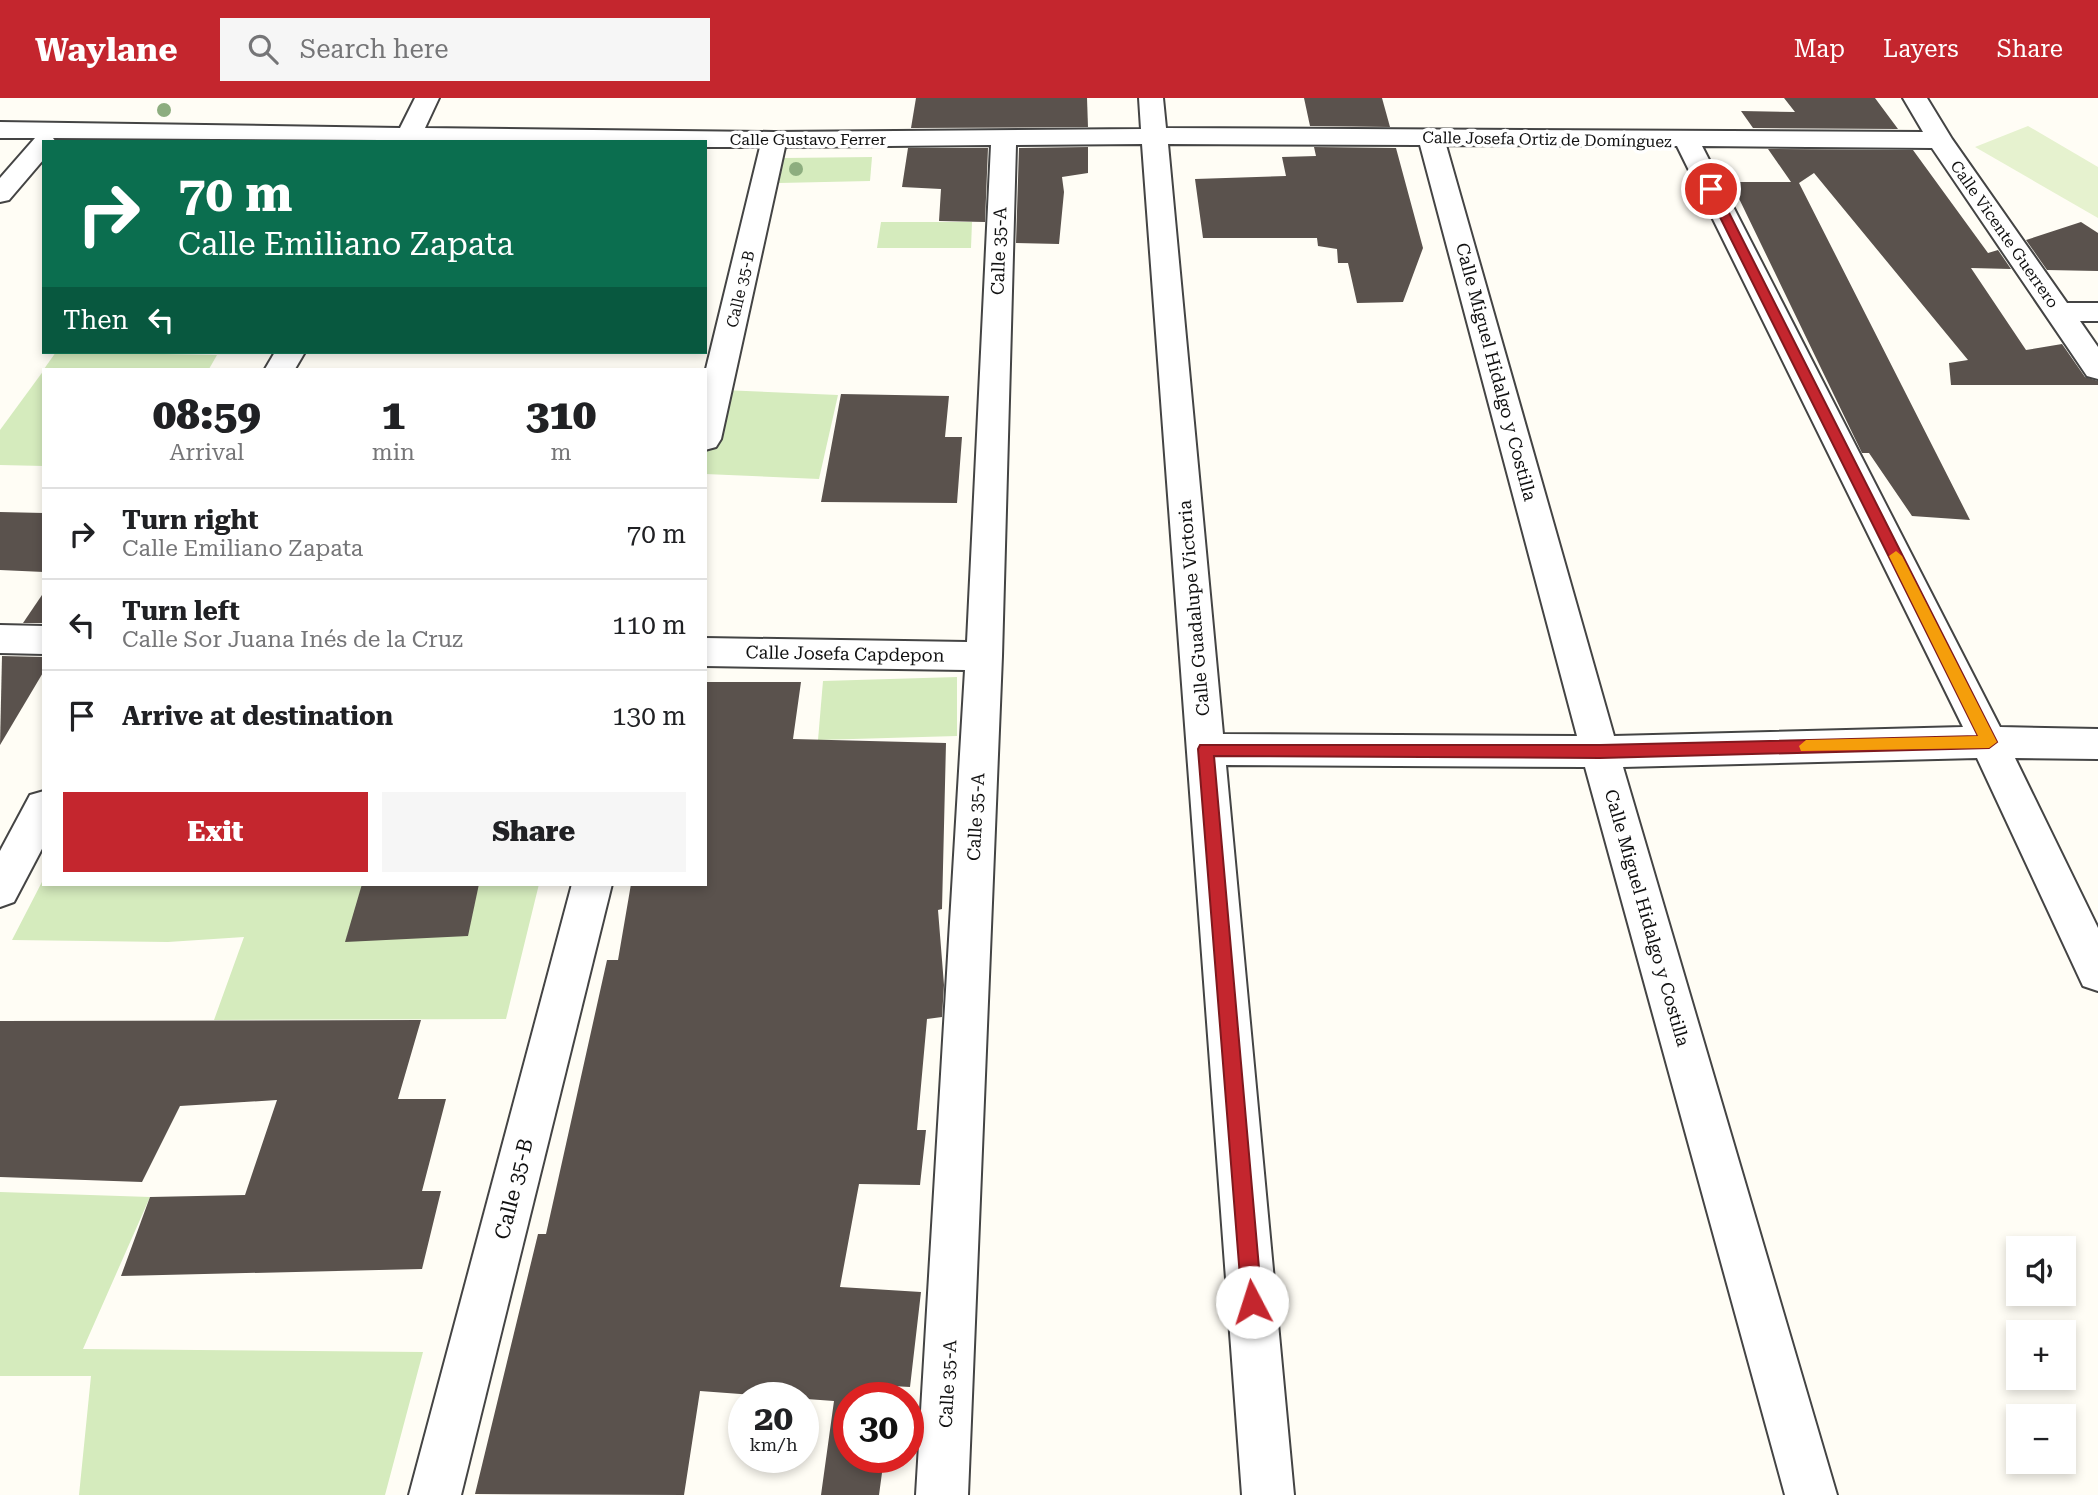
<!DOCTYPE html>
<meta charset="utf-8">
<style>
:root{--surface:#fff;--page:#f6f6f6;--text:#202124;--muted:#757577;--line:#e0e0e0;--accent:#c4262e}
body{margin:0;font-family:"Roboto Serif",serif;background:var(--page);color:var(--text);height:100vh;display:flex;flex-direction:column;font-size:26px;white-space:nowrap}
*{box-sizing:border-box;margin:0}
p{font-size:23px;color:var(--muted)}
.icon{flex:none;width:38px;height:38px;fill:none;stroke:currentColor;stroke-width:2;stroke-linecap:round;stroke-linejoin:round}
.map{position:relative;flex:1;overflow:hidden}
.details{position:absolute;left:42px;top:270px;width:665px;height:518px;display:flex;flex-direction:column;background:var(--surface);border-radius:0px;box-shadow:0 4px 10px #0003}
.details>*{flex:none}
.banner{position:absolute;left:42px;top:42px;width:665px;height:214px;border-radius:0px;box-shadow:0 4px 10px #0003;background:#0b6e4f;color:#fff;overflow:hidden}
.tools{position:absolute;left:2006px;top:1138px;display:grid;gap:14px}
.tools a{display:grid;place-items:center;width:70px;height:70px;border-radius:0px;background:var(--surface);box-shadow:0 4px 10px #0003;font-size:35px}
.speed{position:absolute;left:728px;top:1284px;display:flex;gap:14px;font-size:35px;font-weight:700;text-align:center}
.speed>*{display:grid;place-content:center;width:91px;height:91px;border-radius:50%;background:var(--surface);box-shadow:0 4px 10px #0003;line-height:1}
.speed small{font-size:18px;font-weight:400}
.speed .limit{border:10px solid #d22;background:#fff;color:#111}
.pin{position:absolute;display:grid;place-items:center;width:60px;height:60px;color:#fff;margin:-30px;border:4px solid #fff;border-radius:50%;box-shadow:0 2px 7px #0007}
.me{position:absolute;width:77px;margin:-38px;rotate:355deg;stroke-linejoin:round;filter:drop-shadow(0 0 5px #0008)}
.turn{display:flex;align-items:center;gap:24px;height:147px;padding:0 21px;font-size:32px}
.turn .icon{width:91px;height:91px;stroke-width:2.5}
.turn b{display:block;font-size:49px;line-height:60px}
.then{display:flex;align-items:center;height:66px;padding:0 21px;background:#0003;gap:14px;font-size:26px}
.eta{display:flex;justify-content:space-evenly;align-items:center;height:119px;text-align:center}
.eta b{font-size:42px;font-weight:800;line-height:49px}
.button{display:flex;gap:14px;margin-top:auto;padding:14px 21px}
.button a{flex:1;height:80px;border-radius:0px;background:var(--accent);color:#fff;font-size:28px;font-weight:800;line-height:80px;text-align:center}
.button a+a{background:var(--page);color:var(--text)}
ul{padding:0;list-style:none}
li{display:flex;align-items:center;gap:21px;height:91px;padding:0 21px;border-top:2px solid var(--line)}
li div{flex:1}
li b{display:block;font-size:26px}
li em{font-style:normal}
header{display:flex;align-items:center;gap:42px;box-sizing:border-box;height:98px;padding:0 35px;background:var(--accent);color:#fff}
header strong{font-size:33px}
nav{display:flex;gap:38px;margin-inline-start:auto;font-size:24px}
.search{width:490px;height:63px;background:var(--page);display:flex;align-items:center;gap:18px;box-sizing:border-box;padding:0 24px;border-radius:0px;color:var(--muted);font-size:26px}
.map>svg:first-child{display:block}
</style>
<header>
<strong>Waylane</strong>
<div class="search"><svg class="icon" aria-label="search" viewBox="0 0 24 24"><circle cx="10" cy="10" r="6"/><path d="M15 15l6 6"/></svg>Search here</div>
<nav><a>Map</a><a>Layers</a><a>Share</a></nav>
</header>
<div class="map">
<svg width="2098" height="1397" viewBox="0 0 2098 1397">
<rect width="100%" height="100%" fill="#fffdf5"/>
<g fill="#d5ebbd">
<path d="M872,59L870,83L779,85L784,60Z"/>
<path d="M881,124H972L971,150H877Z"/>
<path d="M56,254L217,257L209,271H44Z"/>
<path d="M44,272V368L0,367V332Z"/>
<path d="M722,292L838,297L819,381L705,376V349Z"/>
<path d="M957,579V638L818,642L823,583Z"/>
<path d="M44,780V786H539L506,921L214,922L244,839L168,844L12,842Z"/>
<path d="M0,1094L150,1099L83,1251L423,1254L385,1397H79L91,1278H0Z"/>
</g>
<path fill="#e6f2cf" d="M2028,28L2098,69V120L1975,49Z"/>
<g fill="#5a524d">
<path d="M916,0H1087L1088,29L911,30Z"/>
<path d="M1304,0H1382L1390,29L1310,28Z"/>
<path d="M1784,0H1875L1898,31L1753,30L1741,13L1795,14Z"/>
<path d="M1088,49V75L1062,79L1064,94L1059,146L1016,145L1019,50Z"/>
<path d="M1314,49L1396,50L1423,150L1403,204L1357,205L1348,165H1338L1337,151L1318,148L1317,140H1203L1195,81L1286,78L1282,59L1316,58Z"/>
<path d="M908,50H988L985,124L939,123L941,91L902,89Z"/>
<path d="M1768,51L1913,52L1988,155L1998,152L2011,171L1971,170L2026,252L2062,246L2085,279L2098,283V287H1951L1949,265L1968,262L1814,75L1799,85L1970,422L1912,418L1869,355H1862L1731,84H1791Z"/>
<path d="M2081,124L2098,135V173L2047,172L2026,142Z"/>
<path d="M841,296L949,298L945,339H962L957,405L821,404Z"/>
<path d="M0,414L44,415V474L0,472Z"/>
<path d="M44,494V525H23Z"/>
<path d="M2,558L44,559V573L0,647Z"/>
<path d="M705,584H801L793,641L946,645L942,811L938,812L944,887L942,919L927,921L917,1032H926L920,1087L859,1086L840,1189L921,1194L910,1289L892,1288L890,1300H849V1360H884L879,1397H821L834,1303L700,1293L684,1397L475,1396L538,1136H546L607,862H618L631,786H705Z"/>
<path d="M362,786H479L468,838L345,844Z"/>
<path d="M421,922L398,1001H446L422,1093H441L422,1171L121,1178L150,1099L245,1097L277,1002L180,1008L142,1084L0,1079V923Z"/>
</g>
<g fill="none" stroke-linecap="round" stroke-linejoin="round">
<g stroke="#444" stroke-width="4">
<g id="street">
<path d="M415,0H439L425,30L774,34L1141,31L1139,0H1163L1166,30L1923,34L1903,0H1927L1952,41L2067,205H2098V223H2080L2098,249V281L2087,278L1932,50L1702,48L2000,629L2098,631V661L2015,660L2098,830V893L2083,888L1977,660L1623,669L1837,1397H1785L1585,669L1226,667L1294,1397H1242L1142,46L1016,47L1002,558L968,1397H916L965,572L705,568V540L967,544L991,47L785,49L721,341L716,349L705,352V275L760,49H705V44L53,40L56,44H44V61L9,102L0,104V80L35,40H0V24L400,30ZM1168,46L1420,47L1577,638L1223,636ZM1446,47L1677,48L1963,629L1614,638Z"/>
<path d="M275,254H305L295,271H265Z"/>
<path d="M0,527L44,528V556L0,555Z"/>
<path d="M44,693V747L14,804L0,809V753L30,697Z"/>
<path d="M572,786H612L461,1397H409Z"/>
</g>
</g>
<use href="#street" fill="#fff" fill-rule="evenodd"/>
</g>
<g fill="#8dad7f">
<circle cx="164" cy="12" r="7"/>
<circle cx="796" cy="71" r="7"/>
</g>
<path fill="#c4262e" stroke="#7f191e" stroke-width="2" d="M1711,87L1717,91L1997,644L1989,650L1600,660L1214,658L1262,1204L1259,1211L1252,1214L1245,1211L1242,1204L1198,651L1200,647H1600L1978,638L1706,91Z"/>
<path fill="#f59e0b" d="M1896,453L1902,458L1997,644L1989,650L1801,653L1799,648L1806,642L1978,638L1889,458Z"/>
<g text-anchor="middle" stroke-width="7" stroke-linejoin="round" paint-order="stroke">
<g font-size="16" fill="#111" stroke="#fff">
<text x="808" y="47">Calle Gustavo Ferrer</text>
<text transform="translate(1547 41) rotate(1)" y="6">Calle Josefa Ortiz de Domínguez</text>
<text transform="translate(2005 136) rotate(55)" y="6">Calle Vicente Guerrero</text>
<text transform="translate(740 191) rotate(-77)" y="6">Calle 35-B</text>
</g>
<g font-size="18" fill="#111" stroke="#fff">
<text transform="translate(999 153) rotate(-88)" y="6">Calle 35-A</text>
<text transform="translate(1496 274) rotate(75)" y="6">Calle Miguel Hidalgo y Costilla</text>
<text transform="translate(1194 510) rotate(-95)" y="6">Calle Guadalupe Victoria</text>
<text transform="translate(845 556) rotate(1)" y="6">Calle Josefa Capdepon</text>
<text transform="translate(976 719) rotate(-87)" y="6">Calle 35-A</text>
<text transform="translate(1647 820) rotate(74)" y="6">Calle Miguel Hidalgo y Costilla</text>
<text transform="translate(948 1286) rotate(-87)" y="6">Calle 35-A</text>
</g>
<g font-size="21" fill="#111" stroke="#fff">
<text transform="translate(514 1091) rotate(-76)" y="7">Calle 35-B</text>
</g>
</g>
</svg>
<div class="tools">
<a><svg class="icon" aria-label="sound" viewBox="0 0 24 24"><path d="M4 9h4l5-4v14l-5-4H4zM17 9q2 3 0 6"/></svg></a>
<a>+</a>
<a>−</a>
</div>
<div class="speed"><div>20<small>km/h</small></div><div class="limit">30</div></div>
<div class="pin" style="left:1711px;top:91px;background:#d93025"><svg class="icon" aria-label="arrive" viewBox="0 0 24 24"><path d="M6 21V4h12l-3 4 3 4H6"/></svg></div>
<svg class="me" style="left:1252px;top:1204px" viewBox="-20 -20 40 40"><circle r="19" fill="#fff"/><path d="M0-13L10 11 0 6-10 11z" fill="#c4262e"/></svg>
<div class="banner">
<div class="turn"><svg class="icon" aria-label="right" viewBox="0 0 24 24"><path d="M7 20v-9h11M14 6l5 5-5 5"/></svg><div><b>70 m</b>Calle Emiliano Zapata</div></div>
<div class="then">Then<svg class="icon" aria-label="left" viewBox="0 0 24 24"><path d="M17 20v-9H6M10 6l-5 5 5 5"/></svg></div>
</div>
<section class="details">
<div class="eta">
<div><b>08:59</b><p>Arrival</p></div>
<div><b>1</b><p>min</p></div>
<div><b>310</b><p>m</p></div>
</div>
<ul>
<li><svg class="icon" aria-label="right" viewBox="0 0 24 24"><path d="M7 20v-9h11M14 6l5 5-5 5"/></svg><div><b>Turn right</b><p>Calle Emiliano Zapata</p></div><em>70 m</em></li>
<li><svg class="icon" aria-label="left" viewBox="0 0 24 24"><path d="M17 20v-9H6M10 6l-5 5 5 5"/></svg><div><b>Turn left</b><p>Calle Sor Juana Inés de la Cruz</p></div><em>110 m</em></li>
<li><svg class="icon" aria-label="arrive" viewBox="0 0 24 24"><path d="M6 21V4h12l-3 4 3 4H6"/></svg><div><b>Arrive at destination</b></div><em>130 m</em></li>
</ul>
<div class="button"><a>Exit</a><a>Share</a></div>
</section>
</div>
